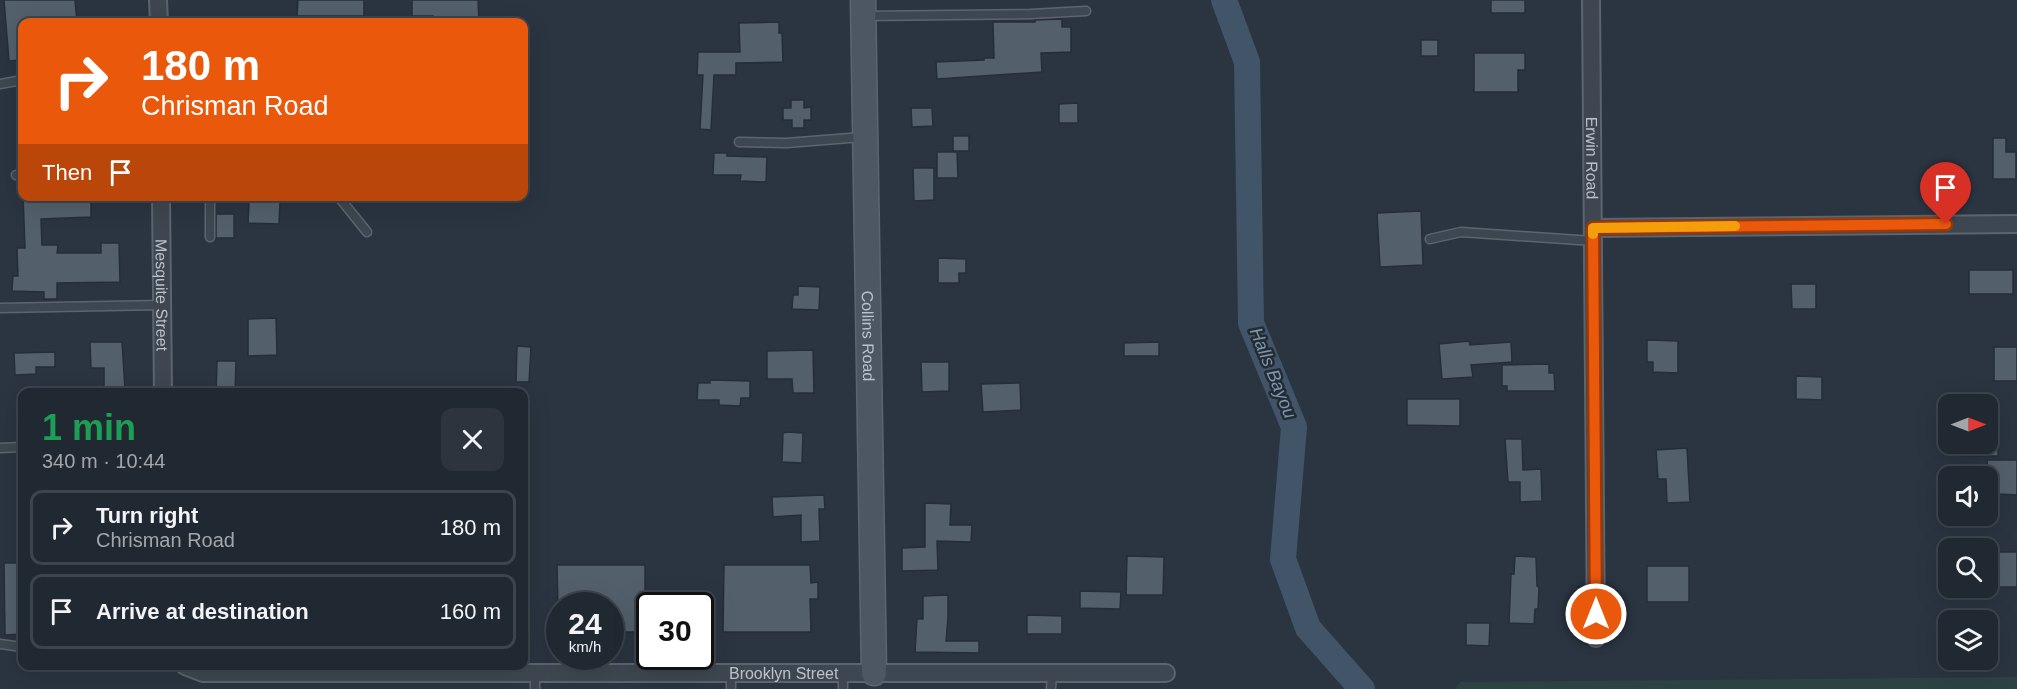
<!DOCTYPE html>
<meta charset="utf-8">
<style>
:root{--surface:#202831;--page:#2d343d;--text:#f1f3f6;--muted:#a2a6ab;--line:#3d444d}
body{margin:0;font-family:Helvetica,sans-serif;background:var(--page);color:var(--text);height:100vh;display:flex;flex-direction:column;font-size:22px;white-space:nowrap}
*{box-sizing:border-box;margin:0}
p{font-size:20px;color:var(--muted)}
.icon{flex:none;width:33px;height:33px;fill:none;stroke:currentColor;stroke-width:2;stroke-linecap:round;stroke-linejoin:round}
.map{position:relative;flex:1;overflow:hidden}
.drawer{position:absolute;left:18px;top:388px;width:510px;height:282px;display:flex;flex-direction:column;background:var(--surface);border-radius:12px;box-shadow:0 6px 24px #0002,0 0 0 2px var(--line)}
.drawer>*{flex:none}
.guide{position:absolute;left:18px;top:18px;width:510px;height:183px;border-radius:12px;box-shadow:0 6px 24px #0002,0 0 0 2px var(--line);background:#ea580c;color:#fff;overflow:hidden}
.needle{width:39px;rotate:90deg}
.fabs{position:absolute;left:1938px;top:394px;display:grid;gap:12px}
.fabs a{display:grid;place-items:center;width:60px;height:60px;border-radius:12px;background:var(--surface);box-shadow:0 6px 24px #0002,0 0 0 2px var(--line);font-size:30px}
.speed{position:absolute;left:546px;top:592px;display:flex;gap:12px;font-size:30px;font-weight:700;text-align:center}
.speed>*{display:grid;place-content:center;width:78px;height:78px;border-radius:50%;background:var(--surface);box-shadow:0 6px 24px #0002,0 0 0 2px var(--line);line-height:1}
.speed small{font-size:15px;font-weight:400}
.speed .limit{border:3px solid #111;border-radius:9px;background:#fff;color:#111}
.pin{position:absolute;display:grid;place-items:center;width:51px;height:51px;color:#fff;margin:-62px -26px;border-radius:50% 50% 50% 0;rotate:-45deg;box-shadow:0 0 6px #0007}
.pin .icon{rotate:45deg}
.me{position:absolute;width:66px;margin:-33px;rotate:0deg;stroke-linejoin:round;filter:drop-shadow(0 0 4px #0008)}
.turn{display:flex;align-items:center;gap:21px;height:126px;padding:0 24px;font-size:27px}
.turn .icon{width:78px;height:78px;stroke-width:2.5}
.turn b{display:block;font-size:42px;line-height:51px}
.then{display:flex;align-items:center;height:57px;padding:0 24px;background:#0003;gap:12px;font-size:22px}
.round{display:grid;place-items:center;flex:none;width:63px;height:63px;border-radius:12px;background:var(--page)}
.summary{display:flex;align-items:center;justify-content:space-between;height:102px;padding:0 24px}
h1{font-size:36px;font-weight:600;line-height:45px;color:#1e9e55}
ul{padding:0;list-style:none}
li{display:flex;align-items:center;gap:18px;height:75px;margin:0 12px 9px;padding:0 12px;border:3px solid var(--line);border-radius:12px}
li div{flex:1}
li b{display:block;font-size:22px}
li em{font-style:normal}
.map>svg:first-child{display:block}
</style>
<div class="map">
<svg width="2017" height="689" viewBox="0 0 2017 689">
<rect width="100%" height="100%" fill="#2a3541"/>
<path fill="#2d4343" d="M2017,677V689H1455L1460,682Z"/>
<g fill="none" stroke-linecap="round" stroke-linejoin="round">
<path stroke="#415468" stroke-width="26" d="M1224,0L1247,62L1251,323L1294,427L1283,559L1308,628L1362,689"/>
</g>
<g fill="#53606b" stroke="#252e38" stroke-width="1.5">
<path d="M4,0H75L77,22H22V60L9,61Z"/>
<path d="M298,0H364V16H297Z"/>
<path d="M412,0H478L479,22H433V16H412Z"/>
<rect x="1491" y="0" width="34" height="13"/>
<path d="M1062,19V27H1071V52L1041,53L1042,72L937,79L936,62L984,60V58H994L993,22H1035V20Z"/>
<path d="M779,22V33H782L783,62L736,63V75H714L711,130L700,129L703,75H697L698,52H740L739,23Z"/>
<rect x="1421" y="40" width="17" height="16"/>
<path d="M1474,53H1525V70H1518V92H1474Z"/>
<path d="M791,100H804V108L811,107V120H804V128H792V120H783V108H791Z"/>
<path d="M1078,103V123H1059V104Z"/>
<path d="M911,108H932L933,126L912,127Z"/>
<rect x="953" y="136" width="16" height="15"/>
<path d="M1993,138H2006V152H2016V179H1993Z"/>
<path d="M937,152H957L958,178H937Z"/>
<path d="M714,153H727V156L767,157L766,182L740,181L741,175H713Z"/>
<path d="M913,168H934V200L914,201Z"/>
<path d="M23,196H91V217L41,219L42,245H58L57,253H101V243H119L120,282L57,283V299H44V292L12,291L13,276H18L17,248H25Z"/>
<path d="M249,201L280,202L279,224L248,223Z"/>
<path d="M1421,211L1423,265L1380,267L1377,213Z"/>
<rect x="216" y="214" width="18" height="24"/>
<path d="M938,258L966,259V273H959V283H938Z"/>
<rect x="1969" y="270" width="44" height="24"/>
<path d="M1791,284H1816V309H1792Z"/>
<path d="M798,286L820,287L819,310L792,309L793,295H798Z"/>
<path d="M276,318L277,355L248,356V319Z"/>
<path d="M1647,340L1678,341V373L1653,372V362H1647Z"/>
<path d="M1469,341L1470,345L1511,342L1512,362L1471,365L1473,377L1442,379L1439,344Z"/>
<path d="M90,342H122L125,389L104,390V368H91Z"/>
<path d="M1159,342V356H1124V343Z"/>
<path d="M517,346L531,347L529,382H516Z"/>
<rect x="1994" y="347" width="23" height="34"/>
<path d="M813,350L814,393H793L792,379H767V351Z"/>
<path d="M55,352V367H36V374L15,375L14,353Z"/>
<path d="M217,361H236L235,393H216Z"/>
<path d="M921,362H949V391L922,392Z"/>
<path d="M1549,364V373H1554L1555,391H1507V386H1502V365Z"/>
<path d="M1796,376L1822,377V400L1796,399Z"/>
<path d="M710,380L750,381V398H741L740,406L719,405V400H697L698,383H710Z"/>
<path d="M1020,383L1021,410L983,412L981,384Z"/>
<path d="M1407,399H1460V426L1407,425Z"/>
<path d="M787,432L803,433L802,463L782,462L783,433Z"/>
<path d="M1505,439H1522L1523,470L1541,469L1542,501L1520,502V482H1508Z"/>
<rect x="1961" y="444" width="37" height="12"/>
<path d="M1687,448L1690,502L1667,503L1666,479H1658L1656,450Z"/>
<path d="M1987,460H2017V495L1998,494L1999,482H1988Z"/>
<path d="M824,495L825,509H819L820,541L801,542V515L773,517L772,497Z"/>
<path d="M925,503L951,504L950,525H972L971,542L937,541L938,570L902,571V548L925,547Z"/>
<rect x="1994" y="552" width="23" height="35"/>
<path d="M1127,556L1164,557L1163,595H1126Z"/>
<path d="M1515,556L1536,557L1537,586L1539,587L1538,609H1535L1534,624L1509,623L1511,574H1514Z"/>
<path d="M4,563H22V634L5,635Z"/>
<path d="M557,565H645V632H610V606H558Z"/>
<path d="M724,565H810L811,583L818,582V599H810L811,632H723Z"/>
<rect x="1647" y="566" width="42" height="36"/>
<path d="M1080,591L1121,592L1120,609L1080,608Z"/>
<path d="M948,595V618L946,641H979V653L915,652L917,619H923V596Z"/>
<path d="M1027,615L1062,616V634H1027Z"/>
<path d="M1466,623H1490L1489,646L1466,645Z"/>
</g>
<g fill="none" stroke-linecap="round" stroke-linejoin="round">
<g stroke="#5c656e" stroke-width="11">
<g id="lane">
<path d="M864,16L1031,14L1086,11"/>
<path d="M0,84L22,80"/>
<path d="M739,142L787,143L862,137"/>
<path d="M16,175H22"/>
<path d="M338,196L367,232"/>
<path d="M210,237V196"/>
<path d="M1430,239L1461,232L1593,241"/>
<path d="M0,308L162,305"/>
<path d="M0,448L22,447"/>
<path d="M0,644L22,647"/>
<path d="M535,673V689"/>
<path d="M843,673V689"/>
<path d="M731,689V673"/>
<path d="M1051,689L1052,673"/>
</g>
</g>
<g stroke="#5c656e" stroke-width="20">
<g id="street">
<path d="M158,0L159,22"/>
<path id="s1" d="M1591,0L1596,638"/>
<path id="s2" d="M161,196L163,393"/>
<path d="M1593,228L2017,224"/>
<path id="s3" d="M185,666L203,673H1166"/>
</g>
</g>
<g stroke="#5c656e" stroke-width="27">
<g id="secondary">
<path id="s4" d="M863,0L874,673"/>
</g>
</g>
<use href="#lane" stroke="#3e4751" stroke-width="8"/>
<use href="#street" stroke="#3e4751" stroke-width="16"/>
<use href="#secondary" stroke="#4c5763" stroke-width="24"/>
</g>
<g fill="none" stroke-linecap="round" stroke-linejoin="round">
<g stroke="#983908" stroke-width="15">
<path id="route" d="M1596,614L1593,228L1946,224"/>
</g>
<use href="#route" stroke="#ea580c" stroke-width="10"/>
<path stroke="#f59e0b" stroke-width="10" d="M1593,234V228L1735,226"/>
</g>
<g text-anchor="middle" stroke-width="5" stroke-linejoin="round" paint-order="stroke">
<g font-size="16" fill="#bbc2cb" stroke="#232c36">
<text dy="6" stroke="none"><textPath href="#s1" startOffset="158">Erwin Road</textPath></text>
<text dy="6" stroke="none"><textPath href="#s2" startOffset="99">Mesquite Street</textPath></text>
<text dy="6" stroke="none"><textPath href="#s4" startOffset="336">Collins Road</textPath></text>
<text dy="6" stroke="none"><textPath href="#s3" startOffset="600">Brooklyn Street</textPath></text>
</g>
<g font-size="18" font-style="italic" fill="#7f95aa" stroke="#232c36">
<text transform="translate(1273 373) rotate(68)" y="6">Halls Bayou</text>
</g>
</g>
</svg>
<div class="fabs">
<a><svg class="needle" viewBox="-14 -14 28 28"><path d="M0-13l5 13h-10z" fill="#e53935"/><path d="M0 13l5-13h-10z" fill="#a2a6ab"/></svg></a>
<a><svg class="icon" aria-label="sound" viewBox="0 0 24 24"><path d="M4 9h4l5-4v14l-5-4H4zM17 9q2 3 0 6"/></svg></a>
<a><svg class="icon" aria-label="search" viewBox="0 0 24 24"><circle cx="10" cy="10" r="6"/><path d="M15 15l6 6"/></svg></a>
<a><svg class="icon" aria-label="layers" viewBox="0 0 24 24"><path d="M12 4l9 5-9 5-9-5zM3 14l9 5 9-5"/></svg></a>
</div>
<div class="speed"><div>24<small>km/h</small></div><div class="limit">30</div></div>
<div class="pin" style="left:1946px;top:224px;background:#d93025"><svg class="icon" aria-label="arrive" viewBox="0 0 24 24"><path d="M6 21V4h12l-3 4 3 4H6"/></svg></div>
<svg class="me" style="left:1596px;top:614px" viewBox="-20 -20 40 40"><circle r="17" fill="#ea580c" stroke="#fff" stroke-width="3"/><path d="M0-11L8 9 0 5-8 9z" fill="#fff"/></svg>
<div class="guide">
<div class="turn"><svg class="icon" aria-label="right" viewBox="0 0 24 24"><path d="M7 20v-9h11M14 6l5 5-5 5"/></svg><div><b>180 m</b>Chrisman Road</div></div>
<div class="then">Then<svg class="icon" aria-label="arrive" viewBox="0 0 24 24"><path d="M6 21V4h12l-3 4 3 4H6"/></svg></div>
</div>
<section class="drawer">
<div class="summary"><div><h1>1 min</h1><p>340 m · 10:44</p></div><a class="round"><svg class="icon" aria-label="close" viewBox="0 0 24 24"><path d="M6 6l12 12M18 6L6 18"/></svg></a></div>
<ul>
<li><svg class="icon" aria-label="right" viewBox="0 0 24 24"><path d="M7 20v-9h11M14 6l5 5-5 5"/></svg><div><b>Turn right</b><p>Chrisman Road</p></div><em>180 m</em></li>
<li><svg class="icon" aria-label="arrive" viewBox="0 0 24 24"><path d="M6 21V4h12l-3 4 3 4H6"/></svg><div><b>Arrive at destination</b></div><em>160 m</em></li>
</ul>
</section>
</div>
